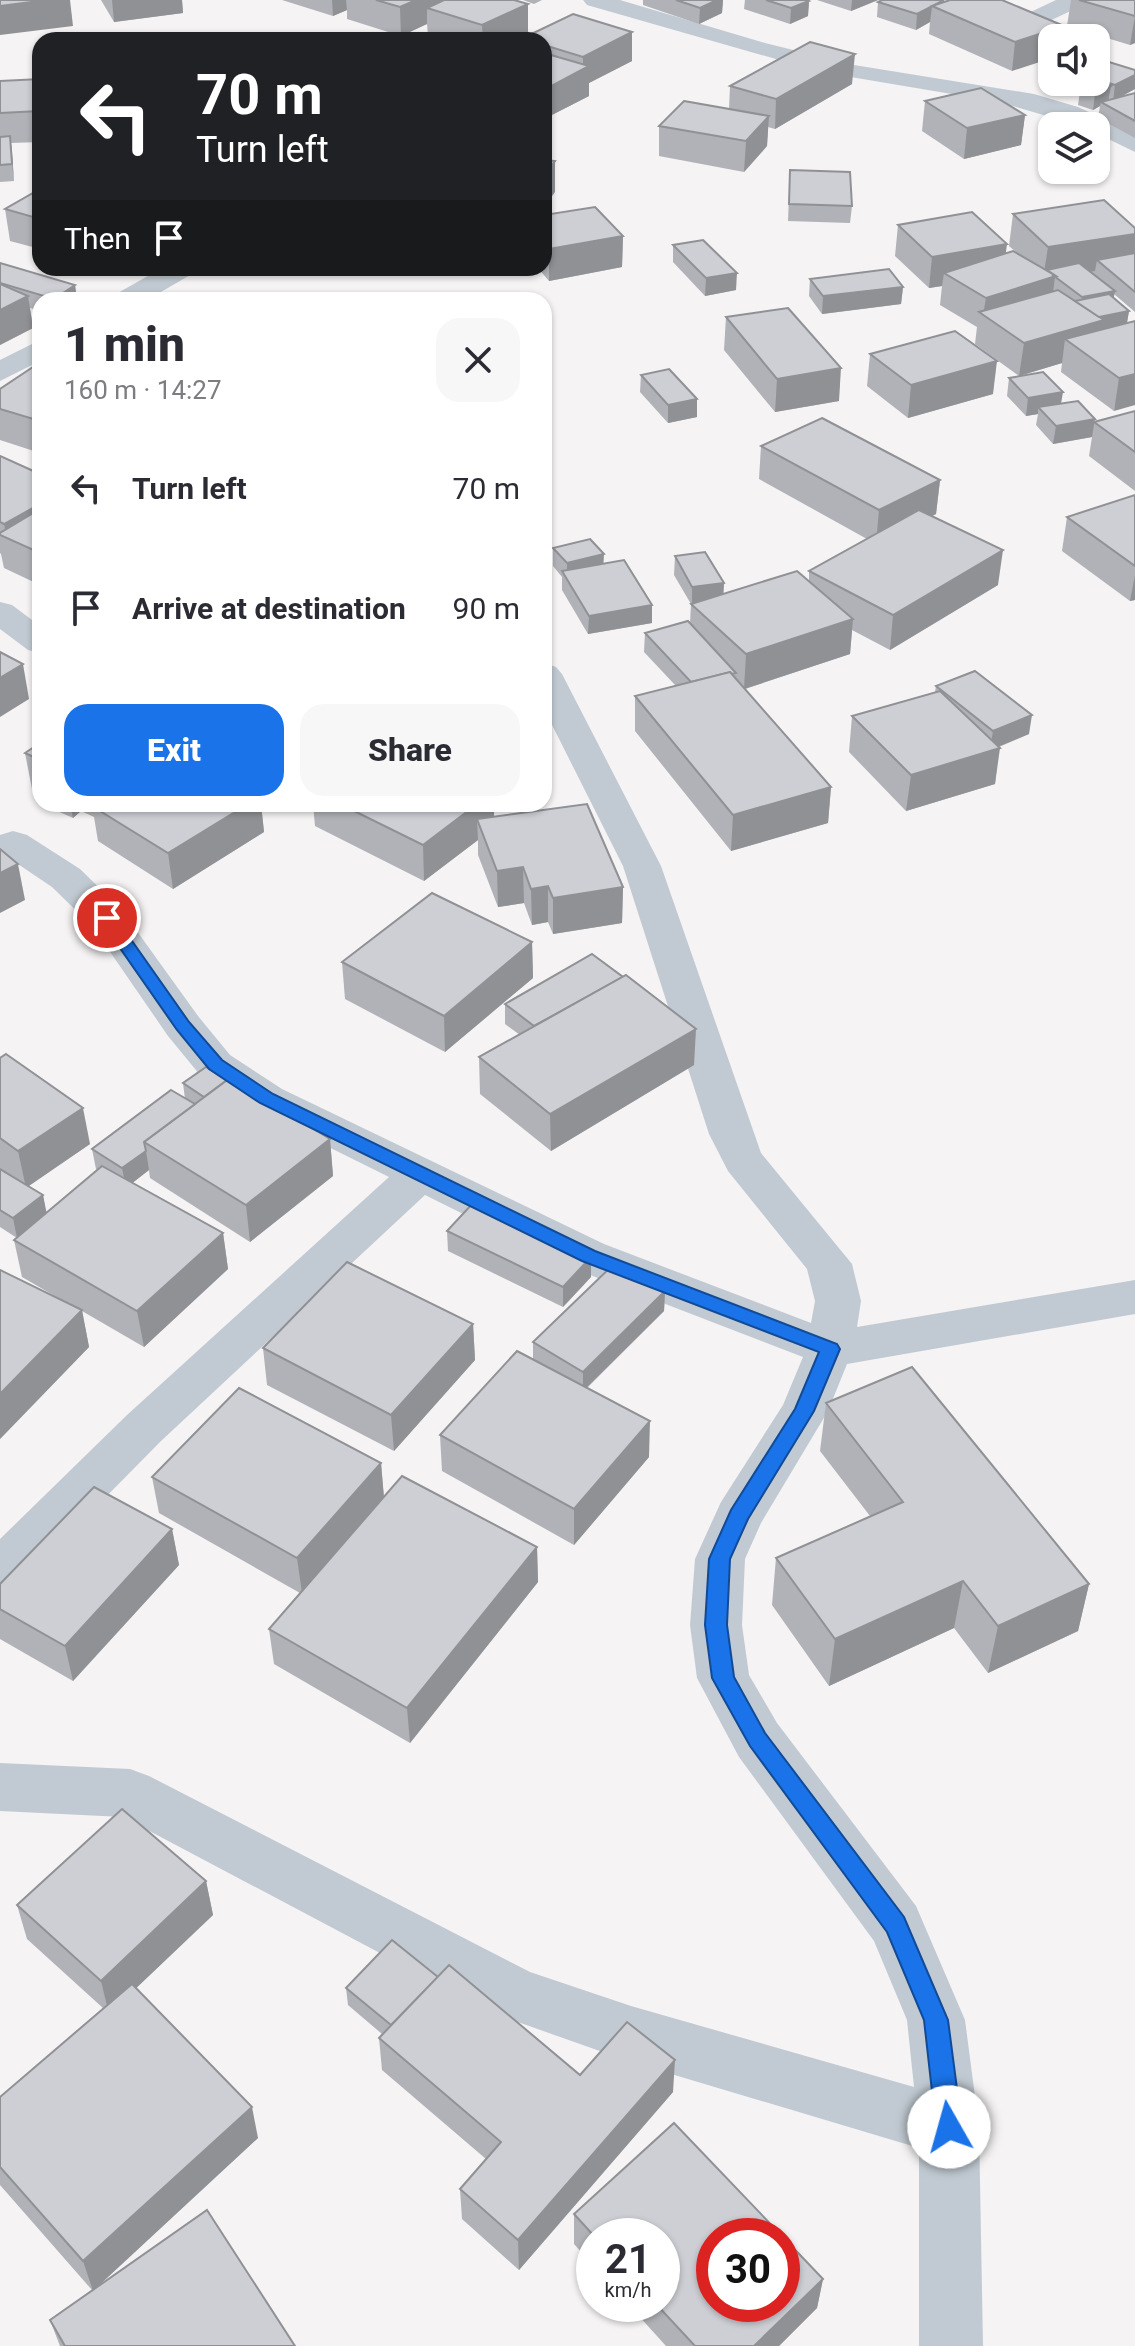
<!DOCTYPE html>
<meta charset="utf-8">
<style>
:root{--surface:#fff;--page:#f7f7f7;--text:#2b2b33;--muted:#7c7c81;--accent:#1a73e8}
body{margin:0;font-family:Roboto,sans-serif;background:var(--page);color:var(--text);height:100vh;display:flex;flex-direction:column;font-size:30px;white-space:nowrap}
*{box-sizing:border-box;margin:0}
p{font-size:26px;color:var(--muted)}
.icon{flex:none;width:44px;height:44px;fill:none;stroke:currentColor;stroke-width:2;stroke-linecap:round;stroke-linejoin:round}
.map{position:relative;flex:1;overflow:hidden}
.drawer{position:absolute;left:32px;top:292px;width:520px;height:520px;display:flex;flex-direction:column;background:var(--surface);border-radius:24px;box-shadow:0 2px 6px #0004}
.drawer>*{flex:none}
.guide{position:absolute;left:32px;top:32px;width:520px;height:244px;border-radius:24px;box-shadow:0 2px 6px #0004;background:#202124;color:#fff;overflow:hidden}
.fabs{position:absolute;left:1038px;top:24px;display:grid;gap:16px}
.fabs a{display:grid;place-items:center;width:72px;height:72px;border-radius:16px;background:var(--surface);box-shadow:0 2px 6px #0004;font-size:40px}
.speed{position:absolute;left:576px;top:2218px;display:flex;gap:16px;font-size:40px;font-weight:700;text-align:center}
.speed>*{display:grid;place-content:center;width:104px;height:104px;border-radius:50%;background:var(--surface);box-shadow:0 2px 6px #0004;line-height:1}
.speed small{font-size:20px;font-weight:400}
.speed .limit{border:12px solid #d22;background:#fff;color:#111}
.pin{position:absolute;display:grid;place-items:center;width:68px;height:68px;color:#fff;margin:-34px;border:4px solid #fff;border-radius:50%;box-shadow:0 2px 8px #0007}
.me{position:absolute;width:88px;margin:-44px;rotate:353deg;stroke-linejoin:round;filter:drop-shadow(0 0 6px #0008)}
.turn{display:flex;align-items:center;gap:28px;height:168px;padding:0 32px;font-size:36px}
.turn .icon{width:104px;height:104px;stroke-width:2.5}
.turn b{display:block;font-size:56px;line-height:68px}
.then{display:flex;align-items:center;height:76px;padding:0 32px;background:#0003;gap:16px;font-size:30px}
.round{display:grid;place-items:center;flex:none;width:84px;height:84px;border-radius:24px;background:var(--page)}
.overview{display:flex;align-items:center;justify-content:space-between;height:136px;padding:0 32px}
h1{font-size:48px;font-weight:800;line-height:60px}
.action{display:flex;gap:16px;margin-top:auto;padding:16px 32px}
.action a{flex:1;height:92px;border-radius:24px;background:var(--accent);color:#fff;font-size:32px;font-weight:800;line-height:92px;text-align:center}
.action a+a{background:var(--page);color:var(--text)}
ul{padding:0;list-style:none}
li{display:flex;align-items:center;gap:24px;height:120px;padding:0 32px}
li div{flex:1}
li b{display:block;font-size:30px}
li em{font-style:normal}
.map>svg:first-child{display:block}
</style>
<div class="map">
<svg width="1135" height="2346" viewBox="0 0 1135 2346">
<rect width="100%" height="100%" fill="#f5f3f3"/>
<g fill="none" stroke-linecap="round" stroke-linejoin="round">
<g fill="#c1cad2" fill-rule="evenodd">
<path d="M583,0H620L765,43L854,65L1034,94L1078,107L1135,133V152L1096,133V126H1081L999,102L821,72L587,5Z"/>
<path d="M1056,0H1087L1083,5L1037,27L1052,38V56L1043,54L1013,30L1018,18Z"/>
<path d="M162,268H196L192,274L147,300H112L116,294Z"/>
<path d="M40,340V361L0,381V360Z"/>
<path d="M0,602L12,605L40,626V653L28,650L0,629Z"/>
<path d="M544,663L556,667L562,674L661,866L761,1153L852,1264L861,1301L857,1327L1135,1280V1314L847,1364L828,1411L761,1523L745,1559L742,1625L749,1675L777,1723L916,1906L965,2020L979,2127L983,2346H919V2148L631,2062L495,2014L123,1817L0,1811V1763L130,1769L149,1776L530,1972L631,2006L914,2087L907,2020L874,1941L739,1757L697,1678L690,1625L695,1559L721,1502L783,1405L803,1357L572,1268L425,1195L161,1441L18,1586L0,1592V1539L127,1415L389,1177L252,1109L200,1075L168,1036L93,927L52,887L0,852V835L13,831L27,835L80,869L121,909L198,1016L230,1055L282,1089L604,1244L811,1323L815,1301L807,1269L728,1171L709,1134L623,866L544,709Z"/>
</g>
</g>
<g fill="#b0b2b7">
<path d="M101,0H182L183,13L114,22Z"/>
<path d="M282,0H376L528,4V33L513,40H439L428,36L427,24L401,36L347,19V10L333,16Z"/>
<path d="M523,0H542L534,4Z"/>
<path d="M643,0H723L722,13L699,24L643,5Z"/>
<path d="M745,0H807L809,1L808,16L790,24L744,9Z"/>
<path d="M817,0H878L851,11Z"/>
<path d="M1002,0L1064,26L1062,38H1052L1012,71L929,34L930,22L916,30L877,17L878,2Z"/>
<path d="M1071,0H1135V43L1130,45L1067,26Z"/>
<path d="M632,32V61L589,83V96L544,119V40H523V38Z"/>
<path d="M1096,58L1135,89L1122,96L1134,93L1135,89V138L1098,118L1100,106L1093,110L1078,105L1080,91L1065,86V82H1096Z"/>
<path d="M40,79V142L11,143L14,181L0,182V81Z"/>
<path d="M852,84L775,129L768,127L767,146L744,172L659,156V126L729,109L730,86Z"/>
<path d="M925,101L1025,115L1021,145L964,159L922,131Z"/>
<path d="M790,170L852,206L850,223L788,221Z"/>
<path d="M40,189V249L10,241L5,209Z"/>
<path d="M1013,214L1135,228V312L1114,294L1113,298L1129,311L1127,323L1135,321L1114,411L1061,372L1062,363L1019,376L975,344L977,327L940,305L942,286L929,288L895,256L898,225L1005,253H1017L1009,246Z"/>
<path d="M544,215L623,236L622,267L549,281L538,268H544Z"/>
<path d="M673,245L736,290L705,296L673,262Z"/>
<path d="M0,263L75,285L77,300H40V311L30,308L33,328L0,345Z"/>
<path d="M105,268H130L122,273Z"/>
<path d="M810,279L903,287L901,304L822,314L809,296Z"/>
<path d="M726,317L839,401L775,412L724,350Z"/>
<path d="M870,354L993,394L908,418L867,386Z"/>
<path d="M40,363V453L0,440V389Z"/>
<path d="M641,375L697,417L668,423L640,392Z"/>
<path d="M1009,378L1095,422L1135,411V491L1089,456L1092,437L1053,444L1036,425L1038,414L1026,416L1007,396Z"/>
<path d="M761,446L940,480L936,514L932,516L998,585L890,650L852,630L850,654L745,689L831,787L828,823L731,851L635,731V696L676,686L644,652L645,633L690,624L691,604L674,575L675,556L724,583L723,594L809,581V571L867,539L759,479Z"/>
<path d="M0,456L40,474V585L4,568L1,554L0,553Z"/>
<path d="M1135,495V600L1130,601L1062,551L1067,517Z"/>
<path d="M553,548L604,564L652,623L588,634L562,590V577L553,566Z"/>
<path d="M936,686L1029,734L999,747L995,784L906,811L849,752L852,716L935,692Z"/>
<path d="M40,743V792L32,789L25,753Z"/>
<path d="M54,804H261L264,832L173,889L98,841L94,817L81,811L73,818L55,810Z"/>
<path d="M313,804H494V817L623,887L622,923L553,934L548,922L532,925L524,903L498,907L478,855V840L424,881L315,826Z"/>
<path d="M532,942L533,978L445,1052L345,999L342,962Z"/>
<path d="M623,977L694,1065L551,1151L480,1094L479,1057L520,1035L505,1024V1004Z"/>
<path d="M0,1058L90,1144L28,1186L43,1195L46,1213L98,1170L96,1169L92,1149L185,1099L183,1083L227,1080L330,1139L333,1176L250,1242L150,1178L149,1170L132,1183L223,1233L228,1269L144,1347L82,1311L89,1347L0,1439V1270L72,1306L22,1277L14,1240L17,1238L0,1227Z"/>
<path d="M447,1231L591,1277L563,1307L448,1251Z"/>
<path d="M665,1291L664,1311L587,1388L649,1457L574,1545L442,1471L440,1435L533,1359V1342Z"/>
<path d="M473,1324L475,1360L394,1451L267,1385L263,1348Z"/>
<path d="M826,1403L1089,1584L1078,1631L988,1673L954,1628L829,1686L772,1605L776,1558L870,1516L820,1451Z"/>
<path d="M381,1463L384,1497L537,1547L538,1582L410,1743L274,1664L269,1629L300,1593L159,1513L152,1477Z"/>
<path d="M172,1529L179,1565L73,1681L0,1639V1584Z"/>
<path d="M206,1881L213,1915L136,1988L258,2138L100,2284L295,2346H60L50,2320L92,2290L0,2185V2097L103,2008L27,1939L17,1905Z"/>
<path d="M438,1977L580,2075L673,2092L519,2270L462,2219L460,2189L486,2159L382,2070L379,2038L382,2034L348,2005L346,1988Z"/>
<path d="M574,2214L823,2279L817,2308L779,2346H666L628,2304H662L594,2236V2266L574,2244Z"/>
</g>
<g fill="#909195">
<path d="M47,0H70L73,26L0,35V6Z"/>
<path d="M112,0H182L183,13L114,22Z"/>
<path d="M332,0H346L347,10L333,16Z"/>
<path d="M416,0H448L427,8V24L401,36L400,7Z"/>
<path d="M717,0H723L722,13L699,24L700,8Z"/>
<path d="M852,0H878L851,11Z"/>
<path d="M809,1L808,16L790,24L791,8Z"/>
<path d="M528,4V33L513,40H483L482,25Z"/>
<path d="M932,7L930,22L916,30L917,14Z"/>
<path d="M1135,16V43L1130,45Z"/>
<path d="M1064,26L1062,38H1052V58L1012,71L1015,42Z"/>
<path d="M632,32V61L589,83V96L544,119V90L583,69V57Z"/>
<path d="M855,54L852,84L775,129L776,99Z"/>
<path d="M1135,75V89L1113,101L1115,85Z"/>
<path d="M1111,86L1108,102H1101L1100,106L1093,110L1095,94Z"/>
<path d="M1025,115L1021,145L964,159L967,128Z"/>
<path d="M769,116L767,146L744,172L746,141Z"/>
<path d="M10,136L12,152L14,181L12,164Z"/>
<path d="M555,161V192L544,207V176Z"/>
<path d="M1135,234V264L1097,260L1095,271L1055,277L1051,307L983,315L986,298L1043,279L1048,247Z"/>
<path d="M623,236L622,267L549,281V249Z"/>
<path d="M1007,244L1003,275L944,273L942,286L929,288L932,257Z"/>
<path d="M121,268H130L122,273Z"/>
<path d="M737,273L736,290L705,296L706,278Z"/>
<path d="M75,285L77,300H54V299Z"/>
<path d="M903,287L901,304L822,314L823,296Z"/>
<path d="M1115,291L1112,308L1080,312L1082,297Z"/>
<path d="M28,296L33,328L0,345V310Z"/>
<path d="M1129,311L1126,328L1065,339L1062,363L1019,376L1024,343L1088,319Z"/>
<path d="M997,361L993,394L908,418L911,385Z"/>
<path d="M841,368L839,401L775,412L777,379Z"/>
<path d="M1135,374V405L1114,411L1119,378Z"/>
<path d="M1063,392L1060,410L1038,407V414L1026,416L1028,398Z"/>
<path d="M697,399V417L668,423V405Z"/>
<path d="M1095,419L1092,437L1053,444L1056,426Z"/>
<path d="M940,480L936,514L876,544L879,510Z"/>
<path d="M40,504V541L7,538L4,524Z"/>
<path d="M1003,550L998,585L890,650L893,615Z"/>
<path d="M604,554L603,573L567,579V563Z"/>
<path d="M1135,575V600L1130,601Z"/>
<path d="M724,583L723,601L692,606V587Z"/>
<path d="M652,605V623L588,634L589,616Z"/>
<path d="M853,619L850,654L744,689L746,654Z"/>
<path d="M23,664L29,699L0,717V678Z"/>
<path d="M1032,715L1029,734L990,750L993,731Z"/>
<path d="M1000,748L995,784L906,811L911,775Z"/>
<path d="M831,787L828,823L731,851L733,815Z"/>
<path d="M70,804H80L81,811L73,818Z"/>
<path d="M248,804H261L264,832L173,889L168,853Z"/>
<path d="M477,804H494V827L477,819L478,840L424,881L423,845Z"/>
<path d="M18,864L25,900L0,913V873Z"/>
<path d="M523,867L524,903L498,907L497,871Z"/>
<path d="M548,886V922L532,925L531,889Z"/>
<path d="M623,887L622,923L553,934V898Z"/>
<path d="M532,942L533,978L445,1052L444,1016Z"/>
<path d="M696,1029L694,1065L551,1151L550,1114Z"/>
<path d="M83,1108L90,1144L26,1188L18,1151Z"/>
<path d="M330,1139L333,1176L250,1242L246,1205Z"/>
<path d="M146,1151L149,1170L126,1188L122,1168Z"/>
<path d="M43,1195L47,1215L17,1238L13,1218Z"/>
<path d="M223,1233L228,1269L144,1347L137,1311Z"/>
<path d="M591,1257V1277L563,1307V1287Z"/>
<path d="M665,1291L664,1311L583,1391V1372Z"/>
<path d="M82,1310L89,1347L0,1439V1394Z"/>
<path d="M473,1324L475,1360L394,1451L391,1415Z"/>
<path d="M650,1421L649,1457L574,1545V1509Z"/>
<path d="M381,1463L384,1499L302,1593L297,1558Z"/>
<path d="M172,1529L179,1565L73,1681L65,1646Z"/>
<path d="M537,1547L538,1582L410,1743L407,1708Z"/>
<path d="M963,1581L954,1628L829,1686L835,1639Z"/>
<path d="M1089,1584L1078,1631L988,1673L998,1626Z"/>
<path d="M206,1881L213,1915L109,2014L101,1981Z"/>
<path d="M675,2060L673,2092L519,2270L518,2240Z"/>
<path d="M252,2107L258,2138L93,2291L83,2261Z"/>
<path d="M823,2279L817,2308L779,2346H754Z"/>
</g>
<g fill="#cdcfd5" stroke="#909195" stroke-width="2">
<path d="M0,0H47L0,6Z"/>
<path d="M376,0H416L400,7Z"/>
<path d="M444,0H514L528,4L482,25L427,8Z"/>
<path d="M676,0H717L700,8Z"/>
<path d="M766,0H807L809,1L791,8Z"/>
<path d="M882,0H944L917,14L878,2Z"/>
<path d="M950,0H1002L1064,26L1015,42L932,6Z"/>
<path d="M1079,0H1135V16Z"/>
<path d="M573,14L632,32L583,57L544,45V40H528L523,38Z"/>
<path d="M810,42L855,54L776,99L730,86Z"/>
<path d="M544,53L589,66L544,90Z"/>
<path d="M1096,58L1135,70V75L1115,85L1096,79Z"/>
<path d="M40,79V111L0,113V81Z"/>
<path d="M1097,81L1111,86L1095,94L1080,89Z"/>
<path d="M981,88L1025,115L967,128L925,101Z"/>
<path d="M1135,93V121L1101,102Z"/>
<path d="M684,101L769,116L746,141L659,126Z"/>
<path d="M10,136L12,164L0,165V137Z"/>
<path d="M544,160L555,161L544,176Z"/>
<path d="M790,170L850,172L852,206L789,204Z"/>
<path d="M40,189V219L5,209Z"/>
<path d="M1104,200L1135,228V234L1048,247L1013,214Z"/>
<path d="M595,207L623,236L549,249L544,244V215Z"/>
<path d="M972,212L1007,244L932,257L898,225Z"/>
<path d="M703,240L737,273L706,278L673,245Z"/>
<path d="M1013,251L1056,276L986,298L944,273Z"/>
<path d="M1135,253V292L1097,260Z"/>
<path d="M0,263L75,285L54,299L0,283Z"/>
<path d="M1079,263L1115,291L1082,297L1054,276H1056L1047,270Z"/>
<path d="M889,269L903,287L823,296L810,279Z"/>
<path d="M0,284L28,296L0,310Z"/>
<path d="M1058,290L1104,320L1024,343L979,312Z"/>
<path d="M111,294L134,300H103Z"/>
<path d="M1109,294L1129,311L1099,317L1075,301Z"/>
<path d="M788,308L841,368L777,379L726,317Z"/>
<path d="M1135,321V374L1119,378L1065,339Z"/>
<path d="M955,331L997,361L911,385L870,354Z"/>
<path d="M39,363H40V421L0,409V389Z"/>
<path d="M669,369L697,399L668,405L641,375Z"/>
<path d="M1043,372L1063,392L1028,398L1009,378Z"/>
<path d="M1078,401L1095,419L1056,426L1038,407Z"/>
<path d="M1135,411V452L1094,422Z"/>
<path d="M822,418L940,480L879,510L761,446Z"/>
<path d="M0,456L40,474V504L4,524L0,522Z"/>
<path d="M1135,495V566L1067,517Z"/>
<path d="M40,509V553L0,535V533Z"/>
<path d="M919,510L1003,550L893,615L809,571Z"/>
<path d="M590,539L604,554L567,563L553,548Z"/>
<path d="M705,552L724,583L692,587L675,556Z"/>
<path d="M624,560L652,605L589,616L562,571Z"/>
<path d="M797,571L853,619L746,654L691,604Z"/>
<path d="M688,621L736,673L732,674L730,672L691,682L645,633Z"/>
<path d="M0,652L23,664L0,678Z"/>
<path d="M975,671L1032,715L993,731L936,686Z"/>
<path d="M730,672L831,787L733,815L635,696Z"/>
<path d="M940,691L1000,748L911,775L852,716Z"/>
<path d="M40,743V760L25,753Z"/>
<path d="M95,804H248L168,853L92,806Z"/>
<path d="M340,804H477L423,845Z"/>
<path d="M587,804L623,887L553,898L548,886L531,889L523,867L497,871L477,819Z"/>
<path d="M0,849L18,864L0,873Z"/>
<path d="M432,893L532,942L444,1016L342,962Z"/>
<path d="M592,954L623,977L534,1026L505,1004Z"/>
<path d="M626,975L696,1029L550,1114L479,1057Z"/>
<path d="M6,1054L83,1108L18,1151L0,1138V1058Z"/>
<path d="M206,1067L227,1080L204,1097L183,1083Z"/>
<path d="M230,1078L330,1139L246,1205L144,1142Z"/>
<path d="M171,1090L195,1104L144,1142L146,1151L122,1168L92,1149Z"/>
<path d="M102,1166L223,1233L137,1311L14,1240Z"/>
<path d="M0,1169L43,1195L13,1218L0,1210Z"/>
<path d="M474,1202L591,1257L563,1287L447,1231Z"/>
<path d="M347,1262L473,1324L391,1415L263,1348Z"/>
<path d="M615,1263L665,1291L583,1372L533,1342Z"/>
<path d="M0,1270L82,1310L0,1394Z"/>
<path d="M517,1351L650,1421L574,1509L440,1435Z"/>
<path d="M912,1367L1089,1584L998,1626L963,1581L835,1639L776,1558L903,1502L826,1403Z"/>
<path d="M239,1388L381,1463L297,1558L152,1477Z"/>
<path d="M402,1476L537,1547L407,1708L269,1629Z"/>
<path d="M94,1487L172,1529L65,1646L0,1609V1584Z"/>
<path d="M122,1809L206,1881L101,1981L17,1905Z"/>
<path d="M392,1940L438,1977L391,2025L346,1988Z"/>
<path d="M449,1965L580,2075L627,2022L675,2060L518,2240L460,2189L501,2142L379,2038Z"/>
<path d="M132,1984L252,2107L83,2261L0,2167V2097Z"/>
<path d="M674,2123L782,2236H714V2304H782V2236L823,2279L754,2346H695L656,2304H662V2236H594L574,2214Z"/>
<path d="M207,2210L295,2346H65L50,2320Z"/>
</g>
<path fill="#1a73e8" stroke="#114b97" stroke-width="2" d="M107,913L113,914L189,1022L222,1060L273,1094L595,1251L837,1344L840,1349L814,1411L748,1519L730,1559L727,1625L734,1677L765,1733L904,1917L948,2020L962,2127L958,2135L949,2139L940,2135L936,2127L924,2020L887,1932L750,1746L712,1678L705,1625L709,1559L731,1510L795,1409L819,1352L582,1261L260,1103L209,1069L177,1030L99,918Z"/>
</svg>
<div class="fabs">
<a><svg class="icon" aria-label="sound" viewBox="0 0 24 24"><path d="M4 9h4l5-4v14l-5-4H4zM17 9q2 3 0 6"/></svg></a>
<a><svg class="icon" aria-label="layers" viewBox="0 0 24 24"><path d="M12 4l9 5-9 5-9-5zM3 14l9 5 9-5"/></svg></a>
</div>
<div class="speed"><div>21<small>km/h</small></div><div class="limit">30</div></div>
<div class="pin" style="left:107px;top:918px;background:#d93025"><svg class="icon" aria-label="arrive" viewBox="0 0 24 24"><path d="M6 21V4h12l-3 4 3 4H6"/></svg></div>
<svg class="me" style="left:949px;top:2127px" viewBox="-20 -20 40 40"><circle r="19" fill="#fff"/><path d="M0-13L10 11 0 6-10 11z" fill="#1a73e8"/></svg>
<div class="guide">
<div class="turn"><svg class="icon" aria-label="left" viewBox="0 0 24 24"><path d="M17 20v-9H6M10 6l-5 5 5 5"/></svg><div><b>70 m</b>Turn left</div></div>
<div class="then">Then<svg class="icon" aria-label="arrive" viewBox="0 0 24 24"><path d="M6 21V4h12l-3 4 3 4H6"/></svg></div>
</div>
<section class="drawer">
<div class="overview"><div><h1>1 min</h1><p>160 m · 14:27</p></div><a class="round"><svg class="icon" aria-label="close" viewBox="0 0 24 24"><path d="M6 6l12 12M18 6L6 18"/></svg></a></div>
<ul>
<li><svg class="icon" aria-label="left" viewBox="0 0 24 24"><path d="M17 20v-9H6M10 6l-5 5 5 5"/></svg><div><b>Turn left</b></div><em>70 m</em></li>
<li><svg class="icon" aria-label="arrive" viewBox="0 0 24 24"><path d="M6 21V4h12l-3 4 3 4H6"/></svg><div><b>Arrive at destination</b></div><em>90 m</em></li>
</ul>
<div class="action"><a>Exit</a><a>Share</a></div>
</section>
</div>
